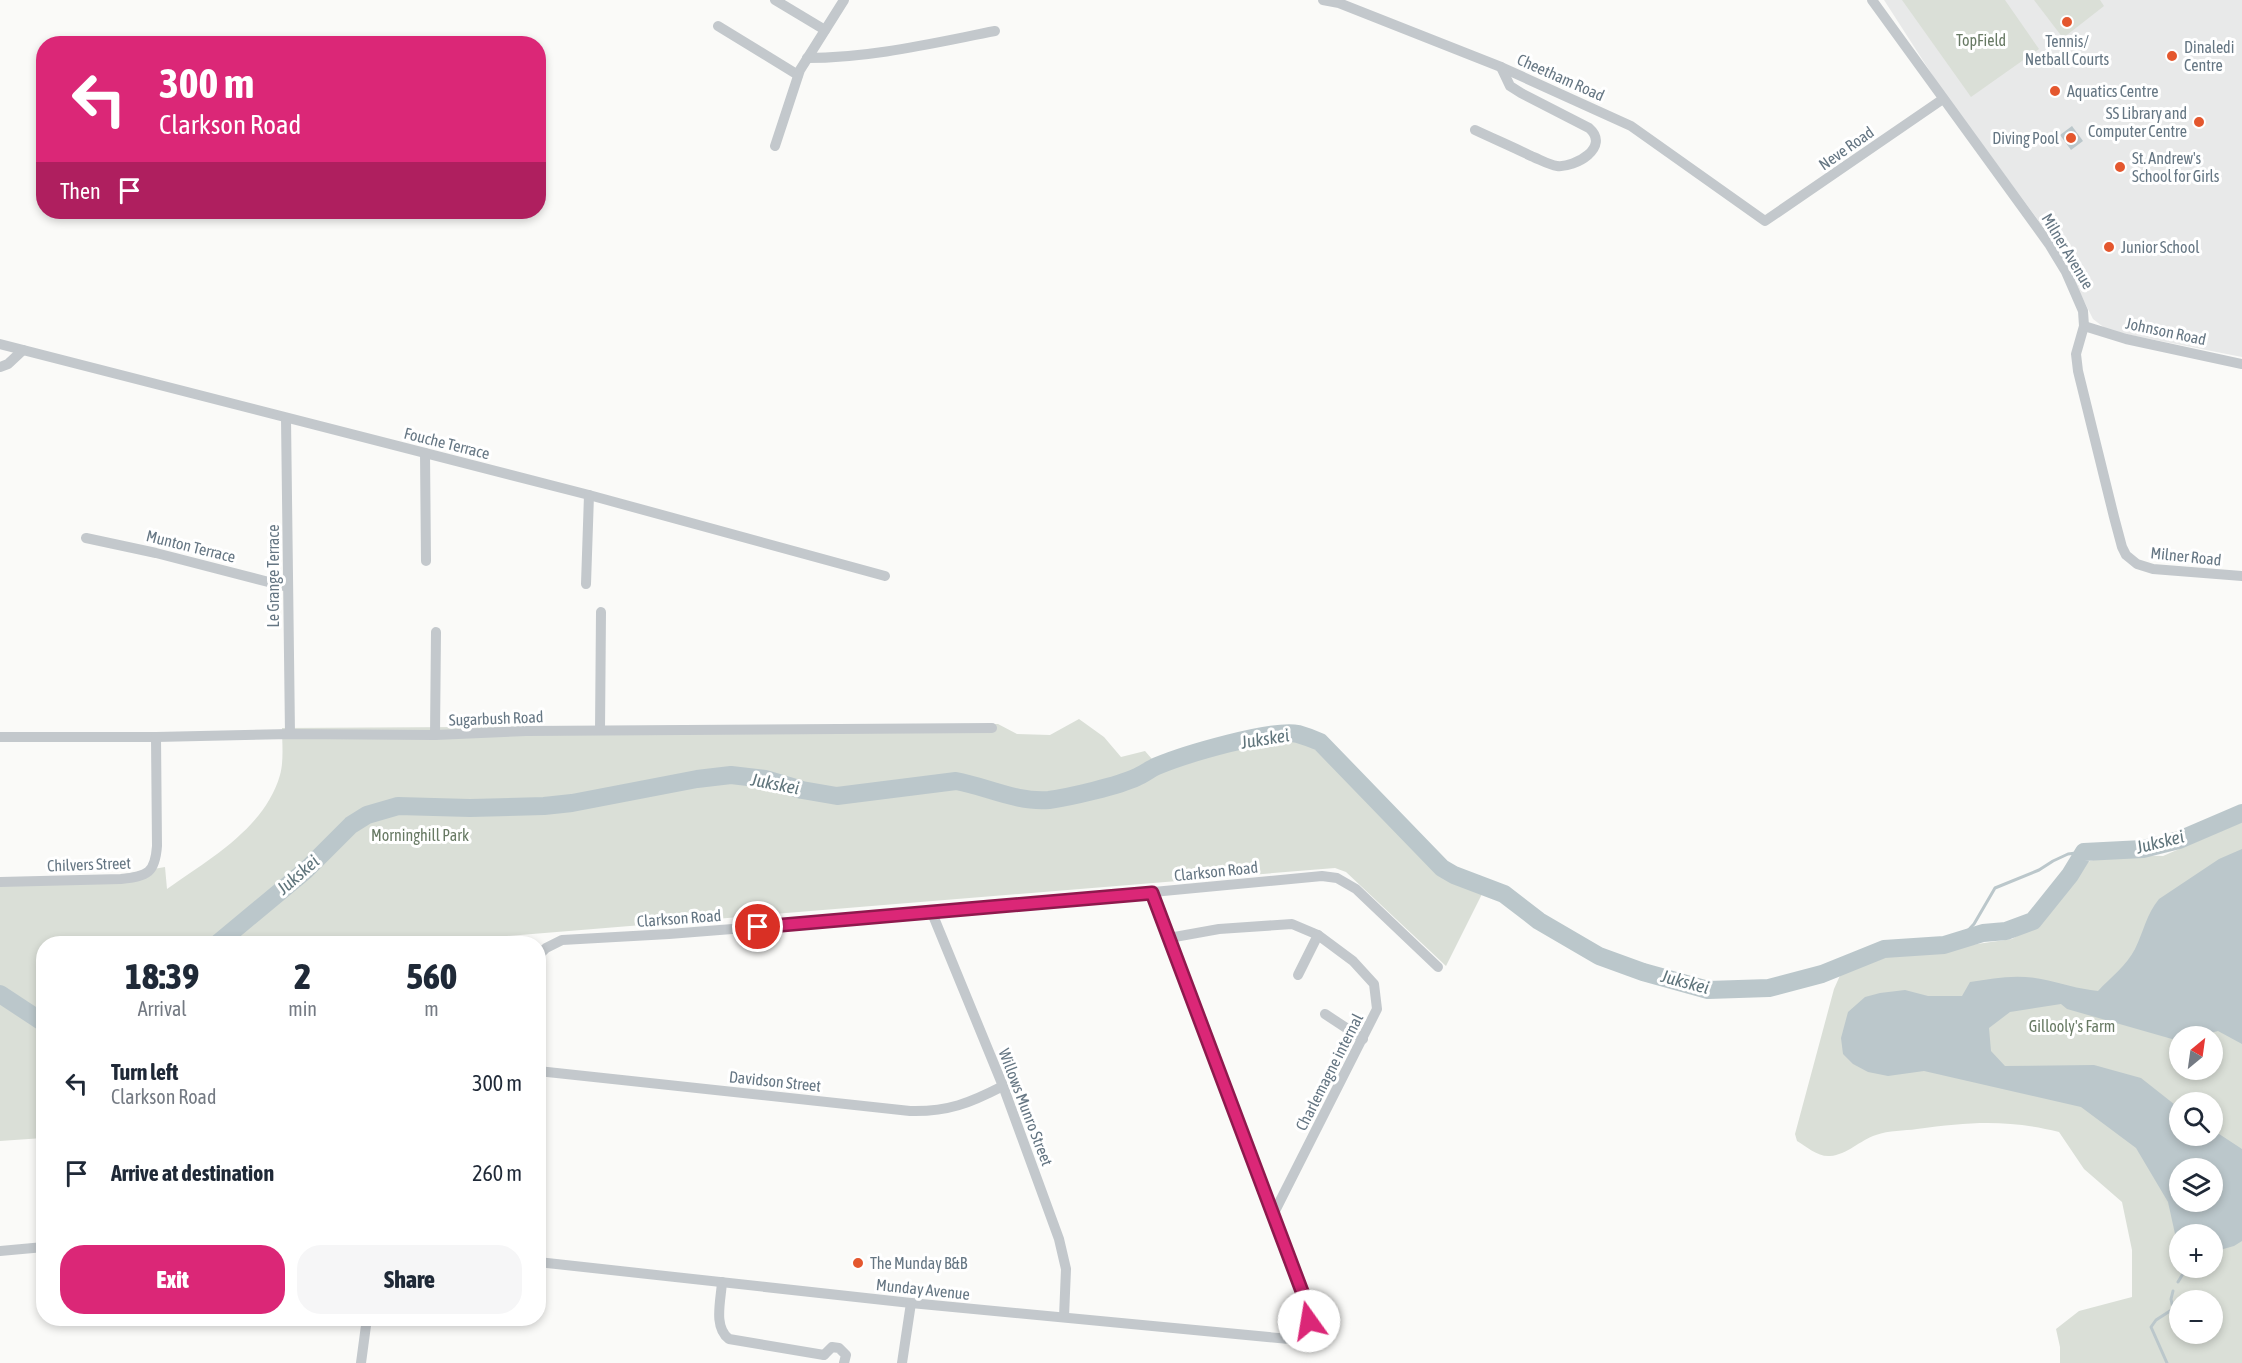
<!DOCTYPE html>
<meta charset="utf-8">
<style>
:root{--surface:#fff;--page:#f6f6f7;--text:#1f2937;--muted:#747a83;--accent:#db2777}
body{margin:0;font-family:"Asap Condensed",sans-serif;background:var(--page);color:var(--text);height:100vh;display:flex;flex-direction:column;font-size:22px;white-space:nowrap}
*{box-sizing:border-box;margin:0}
p{font-size:20px;color:var(--muted)}
.icon{flex:none;width:33px;height:33px;fill:none;stroke:currentColor;stroke-width:2;stroke-linecap:round;stroke-linejoin:round}
.map{position:relative;flex:1;overflow:hidden}
.details{position:absolute;left:36px;top:936px;width:510px;height:390px;display:flex;flex-direction:column;background:var(--surface);border-radius:24px;box-shadow:0 3px 9px #0003}
.details>*{flex:none}
.banner{position:absolute;left:36px;top:36px;width:510px;height:183px;border-radius:24px;box-shadow:0 3px 9px #0003;background:#db2777;color:#fff;overflow:hidden}
.needle{width:39px;rotate:29deg}
.buttons{position:absolute;left:2169px;top:1026px;display:grid;gap:12px}
.buttons a{display:grid;place-items:center;width:54px;height:54px;border-radius:50%;background:var(--surface);box-shadow:0 3px 9px #0003;font-size:30px}
.pin{position:absolute;display:grid;place-items:center;width:51px;height:51px;color:#fff;margin:-26px;border:3px solid #fff;border-radius:50%;box-shadow:0 2px 6px #0007}
.me{position:absolute;width:66px;margin:-33px;rotate:347deg;stroke-linejoin:round;filter:drop-shadow(0 0 4px #0008)}
.turn{display:flex;align-items:center;gap:21px;height:126px;padding:0 24px;font-size:27px}
.turn .icon{width:78px;height:78px;stroke-width:2.5}
.turn b{display:block;font-size:42px;line-height:51px}
.then{display:flex;align-items:center;height:57px;padding:0 24px;background:#0003;gap:12px;font-size:22px}
.eta{display:flex;justify-content:space-evenly;align-items:center;height:102px;text-align:center}
.eta b{font-size:36px;font-weight:800;line-height:42px}
.action{display:flex;gap:12px;margin-top:auto;padding:12px 24px}
.action a{flex:1;height:69px;border-radius:24px;background:var(--accent);color:#fff;font-size:24px;font-weight:800;line-height:69px;text-align:center}
.action a+a{background:var(--page);color:var(--text)}
ul{padding:0;list-style:none}
li{display:flex;align-items:center;gap:18px;height:90px;padding:0 24px}
li div{flex:1}
li b{display:block;font-size:22px}
li em{font-style:normal}
.map>svg:first-child{display:block}
</style>
<div class="map">
<svg width="2242" height="1363" viewBox="0 0 2242 1363">
<rect width="100%" height="100%" fill="#fafaf8"/>
<path fill="#e8e9e9" d="M1884,0H2242V357L2125,334L2106,329L2093,319L2055,243L1942,90Z"/>
<g fill="#dadfd7" fill-rule="evenodd">
<path d="M1902,0H2005L2039,49L1971,97Z"/>
<path d="M2034,0H2100L2104,6L2063,38Z"/>
<path d="M1079,719L1104,737L1121,757L1145,751L1158,766L1260,735L1297,734L1320,742L1442,868L1454,875L1486,886L1446,966L1346,872L1335,868L422,943L44,944L43,1138L0,1141V879L119,875L165,867L167,889C209,859 265,828 280,775C284,761 282,742 282,728L998,724L1017,734L1050,735Z"/>
<path d="M2242,822V1363H2060V1347L2056,1329L2079,1311L2132,1297V1250L2122,1202L2084,1169L2059,1132C2006,1119 1970,1122 1917,1129C1904,1131 1889,1130 1876,1135C1860,1140 1847,1155 1830,1156C1818,1157 1807,1147 1797,1141L1795,1134L1834,989L1842,971L1865,960L2012,939L2032,927L2056,900L2074,873L2087,862L2103,857L2124,855L2163,856ZM2180,1036H2212V1070H2180ZM2180,1102H2212V1136H2180ZM2180,1168H2212V1202H2180ZM2180,1234H2212V1268H2180ZM2180,1300H2212V1334H2180Z"/>
</g>
<g fill="#bbc7cb" fill-rule="evenodd">
<path d="M2072,126L2083,141L2071,150L2060,135Z"/>
<path d="M2242,849V1044L2218,1031L2198,1036H2180L2179,1041L2067,1009L2061,1004L2010,1012L1989,1028L1991,1051L2005,1066L2094,1065L2141,1078L2179,1108L2180,1136H2212L2213,1130L2242,1149V1241L2234,1246L2213,1252L2212,1234H2180L2179,1252L2168,1202L2136,1148L2081,1107L1924,1071L1888,1076L1868,1072L1853,1064L1843,1054L1841,1038L1848,1012L1865,997L1880,993L1905,990L1928,996H1962L1970,982C1994,978 2017,974 2041,979C2061,983 2078,989 2098,991C2110,978 2127,965 2135,949C2144,931 2146,915 2159,899L2219,859ZM2180,1168H2212V1202H2180Z"/>
</g>
<g fill="none" stroke-linecap="round" stroke-linejoin="round">
<g stroke="#bbc7cb" stroke-width="3">
<path d="M1944,945L1961,938L1974,924L1995,888L2039,870L2053,861L2068,854L2084,852"/>
<path d="M2178,1282L2184,1272"/>
<path d="M2167,1363L2151,1327L2156,1320L2173,1309L2171,1299L2173,1291"/>
</g>
<g stroke="#bbc7cb" stroke-width="18">
<path d="M217,944L306,870L351,825L367,815L398,806L470,808L544,806L572,803L697,779L731,775L765,779L802,790L837,796L956,781C985,786 1018,803 1049,800C1070,797 1118,786 1137,777C1144,774 1150,769 1157,766C1183,755 1273,728 1298,734C1305,736 1313,739 1320,742L1442,868L1454,875L1504,894L1539,921L1599,956L1643,972L1708,990L1769,988L1822,974L1884,949L1944,945L1983,933L2006,931L2033,921L2070,875L2084,852L2143,849L2179,840L2242,813"/>
<path d="M0,994L44,1023"/>
</g>
<g stroke="#c3c8cc" stroke-width="10">
<path d="M775,0L825,30"/>
<path d="M1323,0L1339,3L1501,67L1631,126L1765,221L1943,99"/>
<path d="M1872,0L2049,244L2066,272L2083,311L2084,326L2076,354L2078,371L2114,517L2122,547L2126,555L2137,564L2153,569L2242,576"/>
<path d="M718,26L798,75"/>
<path d="M807,58C871,58 933,43 995,31"/>
<path d="M1475,130C1494,139 1513,147 1531,156C1539,159 1549,165 1557,166C1575,168 1611,147 1589,128L1521,93L1510,86L1501,67"/>
<path d="M775,146L800,70L844,0"/>
<path d="M2084,326L2126,339L2242,364"/>
<path d="M0,344L589,495L885,576"/>
<path d="M0,367L8,364L23,350"/>
<path d="M286,418L290,734"/>
<path d="M425,453L426,561"/>
<path d="M86,538L156,553L288,587"/>
<path d="M586,584L589,495"/>
<path d="M600,730L601,612"/>
<path d="M435,735L436,632"/>
<path d="M0,737H156L290,734L435,735L526,731L992,728"/>
<path d="M0,882L121,879C148,876 155,873 157,846L156,737"/>
<path d="M932,913L1003,1086L1059,1239L1066,1269L1064,1317"/>
<path d="M1169,938L1219,929L1292,924L1318,935L1353,961L1374,984L1377,1009L1274,1213"/>
<path d="M538,956L546,948L562,940L669,934L932,913L1322,876L1337,878L1356,889L1438,967"/>
<path d="M1298,975L1318,935"/>
<path d="M1325,1014L1363,1039"/>
<path d="M538,1071L910,1111C948,1112 970,1103 1003,1086"/>
<path d="M0,1251L44,1247"/>
<path d="M538,1262L911,1303L1289,1339C1304,1332 1309,1327 1309,1310L1152,893"/>
<path d="M722,1282C721,1300 713,1327 729,1339L824,1355"/>
<path d="M824,1355L832,1347L839,1348L846,1355L844,1363"/>
<path d="M361,1363L367,1318"/>
<path d="M902,1363L911,1303"/>
</g>
</g>
<g fill="none" stroke-linecap="round" stroke-linejoin="round">
<g stroke="#8e194d" stroke-width="15">
<path id="route" d="M758,927L1152,893L1309,1310V1321"/>
</g>
<use href="#route" stroke="#db2777" stroke-width="10"/>
</g>
<g fill="#e4572e" stroke="#fff" stroke-width="2">
<circle cx="2067" cy="22" r="6"/>
<circle cx="2172" cy="56" r="6"/>
<circle cx="2055" cy="91" r="6"/>
<circle cx="2199" cy="122" r="6"/>
<circle cx="2071" cy="138" r="6"/>
<circle cx="2120" cy="167" r="6"/>
<circle cx="2109" cy="247" r="6"/>
<circle cx="858" cy="1263" r="6"/>
</g>
<g text-anchor="middle" stroke-width="6" stroke-linejoin="round" paint-order="stroke">
<g font-size="16" fill="#687a64" stroke="#fff">
<text x="1981" y="46">TopField</text>
<text x="420" y="841">Morninghill Park</text>
<text x="2072" y="1032">Gillooly's Farm</text>
</g>
<g font-size="16" fill="#657683" stroke="#fff" text-anchor="start">
<text x="2067" y="47" text-anchor="middle">Tennis/<tspan x="2067" dy="18">Netball Courts</tspan></text>
<text x="2184" y="53">Dinaledi<tspan x="2184" dy="18">Centre</tspan></text>
<text x="2067" y="97">Aquatics Centre</text>
<text x="2187" y="119" text-anchor="end">SS Library and<tspan x="2187" dy="18">Computer Centre</tspan></text>
<text x="2059" y="144" text-anchor="end">Diving Pool</text>
<text x="2132" y="164">St. Andrew's<tspan x="2132" dy="18">School for Girls</tspan></text>
<text x="2121" y="253">Junior School</text>
<text x="870" y="1269">The Munday B&amp;B</text>
</g>
<g font-size="16" fill="#657683" stroke="#fff">
<text transform="translate(1561 77) rotate(24)" y="6">Cheetham Road</text>
<text transform="translate(1846 148) rotate(-35)" y="6">Neve Road</text>
<text transform="translate(2068 251) rotate(59)" y="6">Milner Avenue</text>
<text transform="translate(2166 331) rotate(12)" y="6">Johnson Road</text>
<text transform="translate(447 443) rotate(14)" y="6">Fouche Terrace</text>
<text transform="translate(191 546) rotate(14)" y="6">Munton Terrace</text>
<text transform="translate(2186 556) rotate(6)" y="6">Milner Road</text>
<text transform="translate(273 576) rotate(-90)" y="6">Le Grange Terrace</text>
<text transform="translate(496 718) rotate(-2)" y="6">Sugarbush Road</text>
<text transform="translate(89 864) rotate(-2)" y="6">Chilvers Street</text>
<text transform="translate(1216 871) rotate(-6)" y="6">Clarkson Road</text>
<text transform="translate(679 918) rotate(-4)" y="6">Clarkson Road</text>
<text transform="translate(1329 1072) rotate(-63)" y="6">Charlemagne internal</text>
<text transform="translate(775 1081) rotate(6)" y="6">Davidson Street</text>
<text transform="translate(1026 1107) rotate(69)" y="6">Willows Munro Street</text>
<text transform="translate(923 1289) rotate(6)" y="6">Munday Avenue</text>
</g>
<g font-size="18" font-style="italic" fill="#60757c" stroke="#fff">
<text transform="translate(1265 739) rotate(-9)" y="6">Jukskei</text>
<text transform="translate(775 784) rotate(11)" y="6">Jukskei</text>
<text transform="translate(2160 842) rotate(-14)" y="6">Jukskei</text>
<text transform="translate(298 875) rotate(-41)" y="6">Jukskei</text>
<text transform="translate(1685 982) rotate(15)" y="6">Jukskei</text>
</g>
</g>
</svg>
<div class="buttons">
<a><svg class="needle" viewBox="-14 -14 28 28"><path d="M0-13l5 13h-10z" fill="#e53935"/><path d="M0 13l5-13h-10z" fill="#747a83"/></svg></a>
<a><svg class="icon" aria-label="search" viewBox="0 0 24 24"><circle cx="10" cy="10" r="6"/><path d="M15 15l6 6"/></svg></a>
<a><svg class="icon" aria-label="layers" viewBox="0 0 24 24"><path d="M12 4l9 5-9 5-9-5zM3 14l9 5 9-5"/></svg></a>
<a>+</a>
<a>−</a>
</div>
<div class="pin" style="left:758px;top:927px;background:#d93025"><svg class="icon" aria-label="arrive" viewBox="0 0 24 24"><path d="M6 21V4h12l-3 4 3 4H6"/></svg></div>
<svg class="me" style="left:1309px;top:1321px" viewBox="-20 -20 40 40"><circle r="19" fill="#fff"/><path d="M0-13L10 11 0 6-10 11z" fill="#db2777"/></svg>
<div class="banner">
<div class="turn"><svg class="icon" aria-label="left" viewBox="0 0 24 24"><path d="M17 20v-9H6M10 6l-5 5 5 5"/></svg><div><b>300 m</b>Clarkson Road</div></div>
<div class="then">Then<svg class="icon" aria-label="arrive" viewBox="0 0 24 24"><path d="M6 21V4h12l-3 4 3 4H6"/></svg></div>
</div>
<section class="details">
<div class="eta">
<div><b>18:39</b><p>Arrival</p></div>
<div><b>2</b><p>min</p></div>
<div><b>560</b><p>m</p></div>
</div>
<ul>
<li><svg class="icon" aria-label="left" viewBox="0 0 24 24"><path d="M17 20v-9H6M10 6l-5 5 5 5"/></svg><div><b>Turn left</b><p>Clarkson Road</p></div><em>300 m</em></li>
<li><svg class="icon" aria-label="arrive" viewBox="0 0 24 24"><path d="M6 21V4h12l-3 4 3 4H6"/></svg><div><b>Arrive at destination</b></div><em>260 m</em></li>
</ul>
<div class="action"><a>Exit</a><a>Share</a></div>
</section>
</div>
